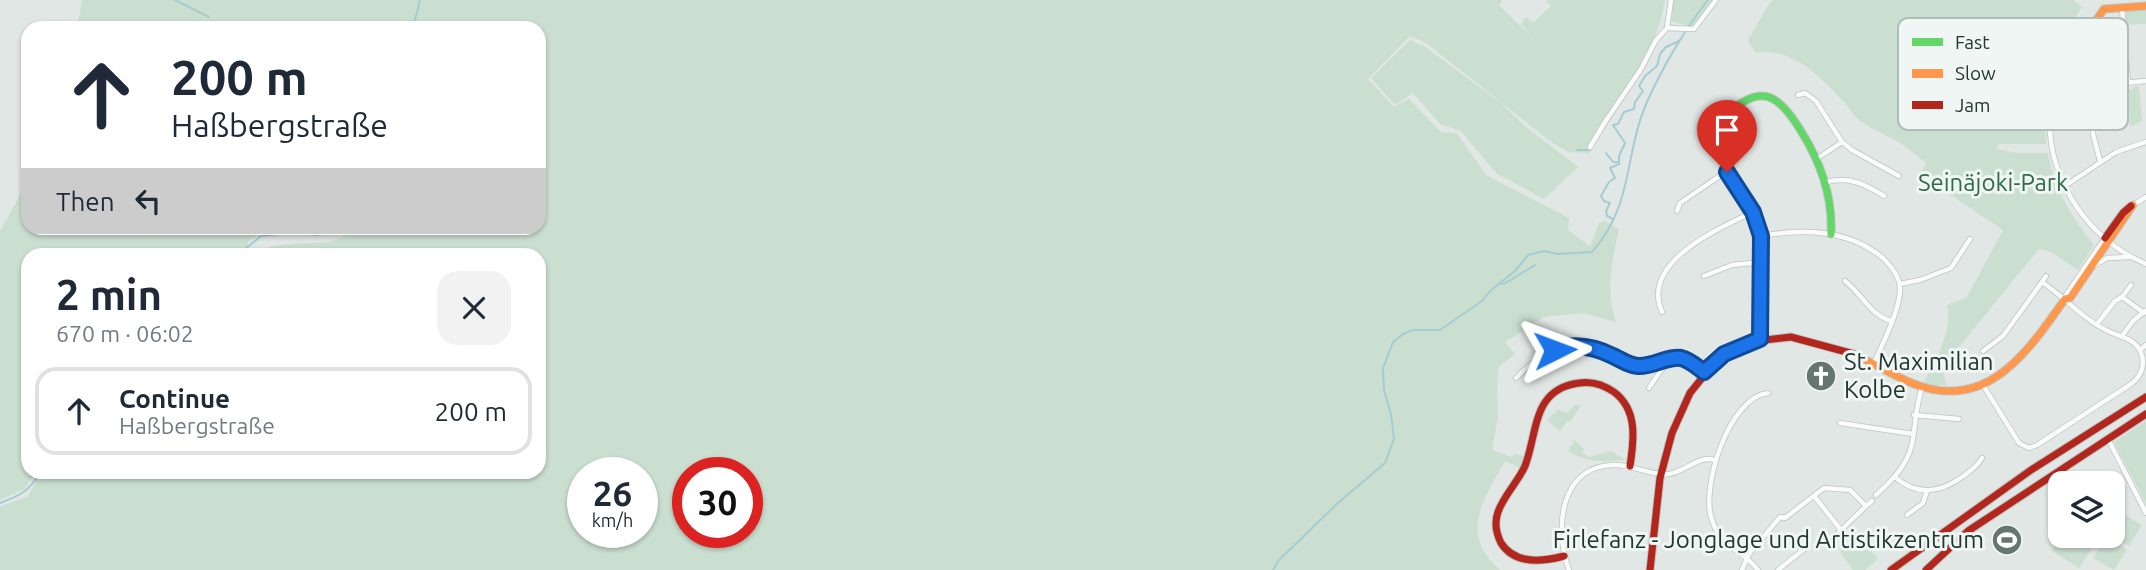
<!DOCTYPE html>
<meta charset="utf-8">
<style>
:root{--surface:#fff;--page:#f2f2f3;--text:#1f2937;--muted:#747a83;--line:#e0e1e3}
body{margin:0;font-family:Ubuntu,sans-serif;background:var(--page);color:var(--text);height:100vh;display:flex;flex-direction:column;font-size:26px;white-space:nowrap}
*{box-sizing:border-box;margin:0}
p{font-size:23px;color:var(--muted)}
.icon{flex:none;width:38px;height:38px;fill:none;stroke:currentColor;stroke-width:2;stroke-linecap:round;stroke-linejoin:round}
.map{position:relative;flex:1;overflow:hidden}
.details{position:absolute;left:21px;top:248px;width:525px;height:231px;display:flex;flex-direction:column;background:var(--surface);border-radius:21px;box-shadow:0 2px 5px #0004}
.details>*{flex:none}
.top-card{position:absolute;left:21px;top:21px;width:525px;height:214px;border-radius:21px;box-shadow:0 2px 5px #0004;background:#fff;color:var(--text);overflow:hidden}
.tools{position:absolute;left:2048px;top:471px;display:grid;gap:14px}
.tools a{display:grid;place-items:center;width:77px;height:77px;border-radius:14px;background:var(--surface);box-shadow:0 2px 5px #0004;font-size:35px}
.speed{position:absolute;left:567px;top:457px;display:flex;gap:14px;font-size:35px;font-weight:700;text-align:center}
.speed>*{display:grid;place-content:center;width:91px;height:91px;border-radius:50%;background:var(--surface);box-shadow:0 2px 5px #0004;line-height:1}
.speed small{font-size:18px;font-weight:400}
.speed .limit{border:10px solid #d22;background:#fff;color:#111}
.pin{position:absolute;display:grid;place-items:center;width:60px;height:60px;color:#fff;margin:-72px -30px;border-radius:50% 50% 50% 0;rotate:-45deg;box-shadow:0 0 7px #0007}
.pin .icon{rotate:45deg}
.me{position:absolute;width:77px;margin:-38px;rotate:87deg;stroke-linejoin:round;filter:drop-shadow(0 0 5px #0008)}
.turn{display:flex;align-items:center;gap:24px;height:147px;padding:0 35px;font-size:32px}
.turn .icon{width:91px;height:91px;stroke-width:2.5}
.turn b{display:block;font-size:49px;line-height:60px}
.then{display:flex;align-items:center;height:66px;padding:0 35px;background:#0003;gap:14px;font-size:26px}
.round{display:grid;place-items:center;flex:none;width:74px;height:74px;border-radius:21px;background:var(--page)}
.head{display:flex;align-items:center;justify-content:space-between;height:119px;padding:0 35px}
h1{font-size:42px;font-weight:600;line-height:52px}
ul{padding:0;list-style:none}
li{display:flex;align-items:center;gap:21px;height:88px;margin:0 14px 10px;padding:0 21px;border:4px solid var(--line);border-radius:21px}
li div{flex:1}
li b{display:block;font-size:26px}
li em{font-style:normal}
.map>svg:first-child{display:block}
</style>
<div class="map">
<svg width="2146" height="570" viewBox="0 0 2146 570">
<rect width="100%" height="100%" fill="#e1e7e4"/>
<g fill="#cbdfd1" fill-rule="evenodd">
<path d="M82,0H1503L1499,5L1533,38L1521,24L1526,17L1533,23L1551,6L1546,0H1665L1660,23L1641,73L1589,153L1568,152L1554,144L1426,43L1410,36L1368,79L1394,107L1409,99L1441,132L1457,133L1486,175L1569,218L1568,230L1590,246L1599,223L1605,221L1619,229C1612,261 1605,290 1616,322L1584,313L1543,317L1505,342L1515,354L1499,367L1497,383L1498,417L1492,450L1511,457L1515,454L1528,457L1523,469L1505,461C1484,499 1458,534 1500,570H0V507L28,496L41,473L539,472V256L257,255C267,240 314,245 333,241L342,237L351,228H539V28H77ZM583,472H642V532H583ZM688,472H747V532H688Z"/>
<path d="M1673,0H1715L1692,27L1671,21Z"/>
<path d="M1773,0H2073L2082,7L2035,79L2051,95L2044,106L2046,144H1999L1996,149L2018,153H2048C2054,188 2072,218 2094,245L2078,270L2051,252L2039,249L1954,353L1941,360L1946,385H1931L1924,382C1936,359 1953,331 1947,305L1967,297L2003,230L1945,191L1947,187L1922,171L1926,163C1919,158 1913,152 1906,147C1891,136 1873,131 1859,120C1853,115 1850,109 1845,103C1823,79 1792,46 1756,53L1748,41C1754,31 1766,6 1773,0Z"/>
<path d="M2126,10H2146V24L2125,25Z"/>
<path d="M1410,40L1424,46L1501,103L1526,127L1578,167L1544,199L1496,173L1461,131L1440,124L1413,93L1395,105L1371,78Z"/>
<path d="M2139,86L2142,121L2130,126L2127,88L2133,90V87Z"/>
<path d="M28,181V228H331C305,238 271,220 248,242L249,255L28,256V472L36,473L24,489L0,500V231Z"/>
<path d="M1576,404L1581,406L1570,422L1567,421L1560,431L1547,420L1558,409L1567,413Z"/>
<path d="M2146,421V504L2114,442Z"/>
<path d="M1573,439L1584,449L1582,453L1589,457L1611,451L1625,460C1603,462 1588,463 1568,451L1574,442L1572,440Z"/>
<path d="M2122,513L2142,525L2129,546L2112,536V528Z"/>
<path d="M1859,536L1878,559L1865,570H1853L1840,552Z"/>
<path d="M2060,536H2100L2079,568L2051,550Z"/>
<path d="M2107,537L2127,550L2114,570L2093,558Z"/>
</g>
<g fill="none" stroke-linecap="round" stroke-linejoin="round">
<g stroke="#a5ccd2" stroke-width="2">
<path d="M175,0L209,17"/>
<path d="M413,28L420,0"/>
<path d="M1577,150H1590"/>
<path d="M1606,153L1613,162H1617"/>
<path d="M1613,219L1607,216L1606,211L1610,203L1604,201L1601,196L1609,182L1615,178L1610,168L1619,164V156L1625,143L1613,125L1618,124L1624,112L1634,109L1635,102L1643,91L1639,86L1645,76L1657,66L1660,54L1666,47L1679,41"/>
<path d="M250,256L244,250L261,236L296,232L318,235L338,228"/>
<path d="M1500,283L1504,284L1535,265"/>
<path d="M0,503C19,496 30,491 40,472"/>
<path d="M1273,570L1279,560L1339,502L1385,463L1394,439L1391,414L1384,390L1383,368L1393,342L1403,334L1413,330H1440L1482,301L1490,291L1515,271L1528,255L1544,251L1558,254L1592,252C1634,205 1624,154 1647,102C1662,68 1685,29 1708,0"/>
</g>
<g stroke="#bec4c1" stroke-width="6">
<g id="street">
<path d="M2122,8L2128,83"/>
<path d="M1667,28L1694,29L1716,0"/>
<path d="M2072,56L2126,52"/>
<path d="M2146,81C2123,83 2066,87 2051,103C2042,172 2084,237 2146,264"/>
<path d="M2093,89V134L2100,161"/>
<path d="M1798,95L1805,93L1816,101L1842,142"/>
<path d="M1699,128L1747,201L1761,236L1760,339"/>
<path d="M1590,147L1605,122L1641,69L1656,40L1667,28L1671,0"/>
<path d="M1818,158L1842,142L1852,150L1899,176"/>
<path d="M1826,182C1849,176 1865,184 1884,196"/>
<path d="M2065,186L2116,152L2146,142"/>
<path d="M2133,205L2146,197"/>
<path d="M1677,211L1680,203L1727,171"/>
<path d="M1761,236C1804,228 1849,229 1884,259C1891,266 1899,276 1900,287C1901,308 1883,343 1874,363"/>
<path d="M2095,265L2107,258L2129,257"/>
<path d="M1704,276L1732,265L1762,262"/>
<path d="M1845,281C1862,294 1870,315 1891,321"/>
<path d="M2042,282L2046,276"/>
<path d="M1900,284L1920,280L1951,268L1970,239"/>
<path d="M2122,297L2144,313"/>
<path d="M2065,298L2066,295L2105,238"/>
<path d="M1662,312C1640,262 1718,229 1753,212"/>
<path d="M2097,324L2115,301L2122,297L2131,285"/>
<path d="M2122,336L2133,321L2145,311"/>
<path d="M2140,350L2146,345"/>
<path d="M1516,378C1542,351 1569,339 1606,353C1632,363 1639,372 1669,360"/>
<path d="M1983,385L2019,443L2029,448L2037,445L2131,384C2142,376 2146,363 2140,350C2133,338 2120,337 2108,331C2084,320 2064,297 2042,282L2003,336L1983,351"/>
<path d="M1649,388C1668,360 1672,348 1704,372"/>
<path d="M1914,415L1959,419"/>
<path d="M1840,423L1913,434"/>
<path d="M2108,439L2146,513"/>
<path d="M1895,477C1916,496 1940,493 1962,477C1970,471 1977,467 1982,458"/>
<path d="M1876,495C1892,480 1907,466 1912,444C1916,425 1915,408 1922,388"/>
<path d="M1814,496L1841,530"/>
<path d="M1866,506L1872,501"/>
<path d="M1907,515L1923,503L1927,491"/>
<path d="M1569,570C1554,530 1559,464 1616,465C1633,465 1652,476 1669,474C1685,472 1698,455 1715,460"/>
<path d="M1742,570L1749,554L1780,517L1785,518L1824,488L1850,490L1866,506L1832,539"/>
<path d="M1758,570C1742,549 1722,550 1712,520C1700,488 1729,397 1768,393"/>
<path d="M1778,570L1808,546"/>
</g>
</g>
<g stroke="#bec4c1" stroke-width="9">
<path id="fast" d="M1729,113C1763,81 1781,98 1801,131C1821,163 1833,196 1831,234"/>
</g>
<g stroke="#bec4c1" stroke-width="9">
<g id="slow">
<path d="M2058,75L2104,9L2146,6"/>
<path d="M1854,354C1875,364 1895,377 1917,385C1989,411 2029,350 2065,299L2070,298L2133,205"/>
</g>
</g>
<g stroke="#bec4c1" stroke-width="9">
<g id="jam">
<path d="M2105,238L2123,213L2131,206"/>
<path d="M1564,556C1542,562 1515,565 1501,543C1496,533 1494,523 1498,512C1504,495 1518,482 1525,466C1538,432 1532,389 1579,383C1591,381 1604,385 1614,392C1638,410 1634,440 1630,466"/>
<path d="M1650,570L1660,478L1672,433L1690,393L1715,362L1748,342L1791,337L1854,354"/>
<path d="M1891,570L2031,470L2146,397"/>
<path d="M1926,570L1968,531L2146,414"/>
</g>
</g>
<use href="#street" stroke="#fafbfb" stroke-width="4.5"/>
<use href="#fast" stroke="#63d668" stroke-width="7"/>
<use href="#slow" stroke="#ff974d" stroke-width="7"/>
<use href="#jam" stroke="#b3261e" stroke-width="7"/>
</g>
<g fill="none" stroke-linecap="round" stroke-linejoin="round">
<g stroke="#114b97" stroke-width="18">
<path id="route" d="M1555,350C1574,343 1595,347 1613,356C1622,360 1628,365 1638,366C1653,367 1667,356 1681,358C1690,360 1697,367 1704,372L1724,354L1760,339L1761,236L1753,212L1727,172"/>
</g>
<use href="#route" stroke="#1a73e8" stroke-width="12"/>
</g>
<defs>
<g id="church-disc" transform="scale(1.575)"><circle r="9.5" fill="#657570" stroke="#eff6f3"/><path d="M-1.2-6h2.4v3.5h3.3v2.4h-3.3V6h-2.4V-.1h-3.3v-2.4h3.3Z" fill="#fff"/></g>
<g id="stadium-disc" transform="scale(1.575)"><circle r="9.5" fill="#657570" stroke="#eff6f3"/><path d="M0-5a6.5 5 0 1 0 0 10a6.5 5 0 1 0 0-10ZM-3.5-1.8h7v3.6h-7Z" fill="#fff"/></g>
</defs>
<g fill-rule="evenodd">
<use href="#church-disc" x="1821" y="376"/>
<use href="#stadium-disc" x="2007" y="540"/>
</g>
<g text-anchor="middle" stroke-width="6" stroke-linejoin="round" paint-order="stroke">
<g font-size="24" fill="#2f6b46" stroke="#eff6f3">
<text x="1993" y="191">Seinäjoki-Park</text>
</g>
<g font-size="24" fill="#223732" stroke="#eff6f3" text-anchor="start">
<text x="1844" y="370">St. Maximilian<tspan x="1844" dy="28">Kolbe</tspan></text>
<text x="1984" y="548" text-anchor="end">Firlefanz - Jonglage und Artistikzentrum</text>
</g>
</g>
<rect x="1898" y="18" width="230" height="112" rx="10" fill="#eff6f3" stroke="#b2bdb9" stroke-width="2"/>
<rect x="1912" y="38" width="31" height="8" fill="#63d668"/>
<rect x="1912" y="69" width="31" height="9" fill="#ff974d"/>
<rect x="1912" y="101" width="31" height="8" fill="#b3261e"/>
<g font-size="19" fill="#223732">
<text x="1955" y="49">Fast</text>
<text x="1955" y="80">Slow</text>
<text x="1955" y="112">Jam</text>
</g>
</svg>
<div class="tools">
<a><svg class="icon" aria-label="layers" viewBox="0 0 24 24"><path d="M12 4l9 5-9 5-9-5zM3 14l9 5 9-5"/></svg></a>
</div>
<div class="speed"><div>26<small>km/h</small></div><div class="limit">30</div></div>
<div class="pin" style="left:1727px;top:172px;background:#d93025"><svg class="icon" aria-label="arrive" viewBox="0 0 24 24"><path d="M6 21V4h12l-3 4 3 4H6"/></svg></div>
<svg class="me" style="left:1555px;top:350px" viewBox="-20 -20 40 40"><path d="M0-17L14 15 0 8-14 15z" fill="#1a73e8" stroke="#fff" stroke-width="4"/></svg>
<div class="top-card">
<div class="turn"><svg class="icon" aria-label="ahead" viewBox="0 0 24 24"><path d="M12 20V5M6 11l6-6 6 6"/></svg><div><b>200 m</b>Haßbergstraße</div></div>
<div class="then">Then<svg class="icon" aria-label="left" viewBox="0 0 24 24"><path d="M17 20v-9H6M10 6l-5 5 5 5"/></svg></div>
</div>
<section class="details">
<div class="head"><div><h1>2 min</h1><p>670 m · 06:02</p></div><a class="round"><svg class="icon" aria-label="close" viewBox="0 0 24 24"><path d="M6 6l12 12M18 6L6 18"/></svg></a></div>
<ul>
<li><svg class="icon" aria-label="ahead" viewBox="0 0 24 24"><path d="M12 20V5M6 11l6-6 6 6"/></svg><div><b>Continue</b><p>Haßbergstraße</p></div><em>200 m</em></li>
</ul>
</section>
</div>
